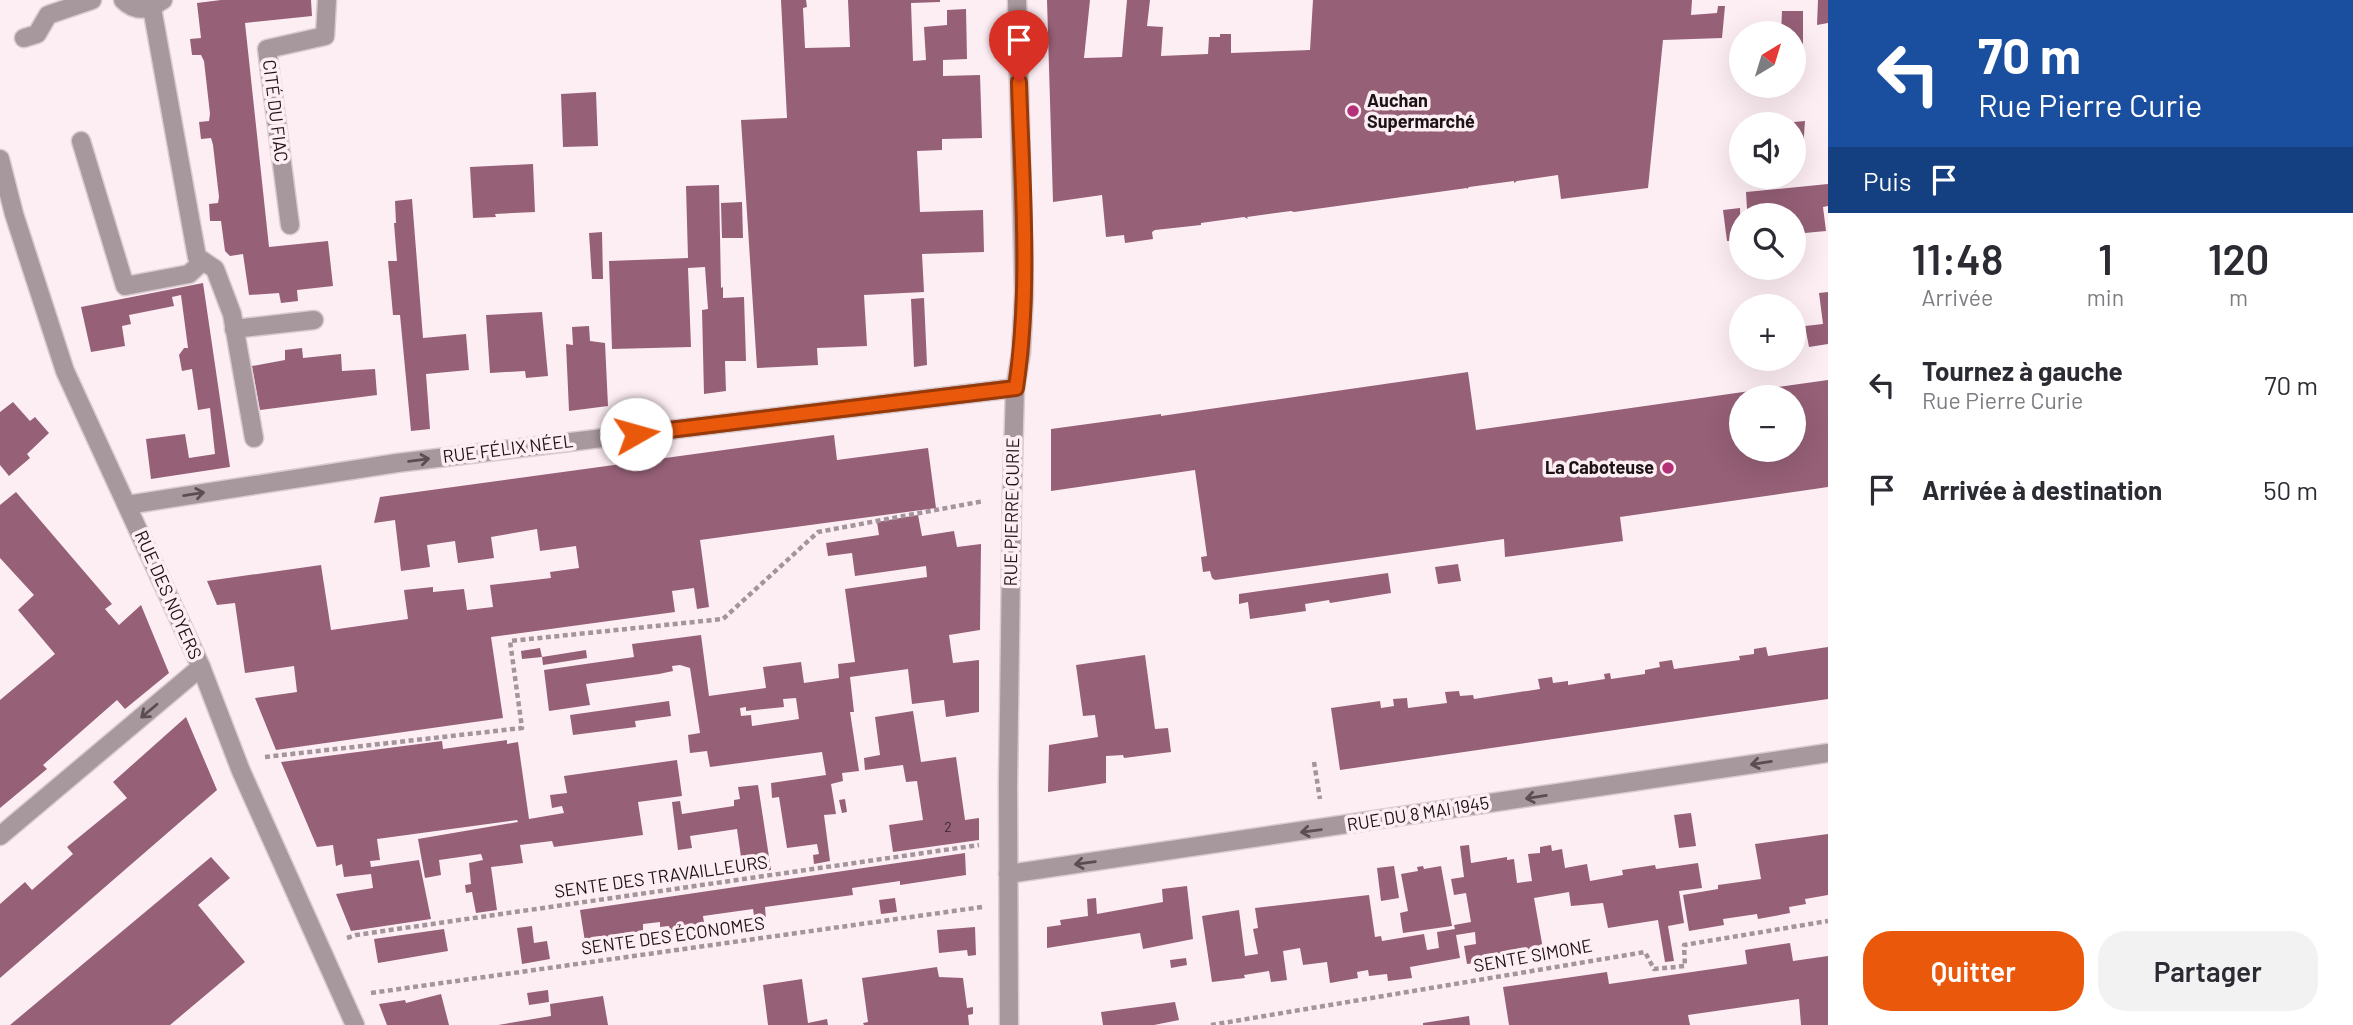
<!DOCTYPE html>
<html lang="fr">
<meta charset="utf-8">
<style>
:root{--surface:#fff;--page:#f2f2f3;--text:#2b2b33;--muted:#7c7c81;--accent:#ea580c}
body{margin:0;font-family:Barlow,sans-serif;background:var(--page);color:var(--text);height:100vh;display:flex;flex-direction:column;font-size:26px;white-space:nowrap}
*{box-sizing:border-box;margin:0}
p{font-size:23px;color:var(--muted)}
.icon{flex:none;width:38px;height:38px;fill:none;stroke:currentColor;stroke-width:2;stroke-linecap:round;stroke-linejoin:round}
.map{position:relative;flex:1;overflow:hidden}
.panel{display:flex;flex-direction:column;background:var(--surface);width:525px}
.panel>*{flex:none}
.guide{background:#1a4fa0;color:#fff;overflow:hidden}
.needle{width:46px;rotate:38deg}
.fabs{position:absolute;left:1729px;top:21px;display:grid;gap:14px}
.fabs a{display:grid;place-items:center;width:77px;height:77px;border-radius:50%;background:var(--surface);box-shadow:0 7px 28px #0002;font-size:35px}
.pin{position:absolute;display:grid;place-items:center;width:60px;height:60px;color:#fff;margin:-72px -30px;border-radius:50% 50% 50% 0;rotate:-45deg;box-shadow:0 0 7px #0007}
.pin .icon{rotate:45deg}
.me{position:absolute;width:77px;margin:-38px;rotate:83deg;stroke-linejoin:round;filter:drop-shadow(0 0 5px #0008)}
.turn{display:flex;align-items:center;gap:24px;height:147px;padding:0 35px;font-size:32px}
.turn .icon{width:91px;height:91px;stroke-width:2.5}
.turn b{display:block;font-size:49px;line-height:60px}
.then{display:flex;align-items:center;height:66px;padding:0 35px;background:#0003;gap:14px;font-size:26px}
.eta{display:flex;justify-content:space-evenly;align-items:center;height:119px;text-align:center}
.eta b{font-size:42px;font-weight:600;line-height:49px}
.action{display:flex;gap:14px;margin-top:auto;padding:14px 35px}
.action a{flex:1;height:80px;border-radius:28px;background:var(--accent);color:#fff;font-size:28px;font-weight:600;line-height:80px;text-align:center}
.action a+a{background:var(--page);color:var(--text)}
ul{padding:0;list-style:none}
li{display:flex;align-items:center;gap:21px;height:105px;padding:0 35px}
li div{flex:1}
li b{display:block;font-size:26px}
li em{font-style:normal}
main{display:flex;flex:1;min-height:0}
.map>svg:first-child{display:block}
</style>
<main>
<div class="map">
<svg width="1828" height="1025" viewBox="0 0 1828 1025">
<rect width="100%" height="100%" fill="#fdeef4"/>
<g fill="#966077" fill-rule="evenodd">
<path d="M221,0H311L312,16L245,23L269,247L328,241L333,286L297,290L298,301L281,303L279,293L249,295L243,254L230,256L225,251L221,221H210L209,204L218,203L219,197L213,145L211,138L201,139L199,122L209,121L210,114L204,61L201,55H192L190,39L201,38L197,3Z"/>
<path d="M781,0H806L807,7L803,8L805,48L850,47L848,0H940V2L911,3L913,61L926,60L924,27L947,25V10L966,9L967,59L943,60V76L980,75L982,138L942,139V150L917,151L920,212L983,210L984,252L922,254L924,292L864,295L867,346L817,348L818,365L757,368L741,120L787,118Z"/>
<path d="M1047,0H1090L1084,58L1122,57L1127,0H1150L1147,26L1163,27L1161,56L1208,54L1209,37H1220V34H1231V53L1310,50L1313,0H1692L1691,15L1717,13L1718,6H1725L1722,38L1663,40L1648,188L1561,199L1558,175L1517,181L1514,183V181L1469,187L1467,189V188L1294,212L1291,211L1247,217L1248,219L1244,217L1201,223V225L1155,230L1152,232L1153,239L1125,243L1124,235L1106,237L1102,195L1053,202Z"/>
<path d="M1818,0H1828V23L1817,25Z"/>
<path d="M1782,11H1803V60H1794V33H1781Z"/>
<path d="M596,92L598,146L563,147L561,94Z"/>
<path d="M1805,121L1803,150L1794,151V122Z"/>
<path d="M533,164L535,212L495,214L496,217L473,218L470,167Z"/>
<path d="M1828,184V206L1823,207L1826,231L1794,234V215H1755L1754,208L1747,209L1746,192Z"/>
<path d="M719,185L721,288L723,287V298L744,297L746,361H725L726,391L704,394L702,310L708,309L705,267L688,268L691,347L612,349L609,261L688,258L686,186Z"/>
<path d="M412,199L423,338L466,334L469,370L426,374L430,429L411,431L400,315H393L388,261H397L394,223H396L395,201Z"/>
<path d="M742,202L743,238H722L721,203Z"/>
<path d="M1740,208L1741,240L1727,241L1723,210Z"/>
<path d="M602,232L603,279H592L589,233Z"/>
<path d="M203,283L230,467L151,479L146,439L185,434L189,458L215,454L210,408L198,410L192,369L182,371L179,355L184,348H188L181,295L172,297L174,306L129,315L131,324L122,326L125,346L91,352L81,307Z"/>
<path d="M1828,292V344L1809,347L1805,326L1823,324L1819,293Z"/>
<path d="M924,298L927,365L914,367L911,299Z"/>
<path d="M542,312L548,376L526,378L525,371L490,373L486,315Z"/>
<path d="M589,326L590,341L605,343L608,406L569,411L566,344L573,345L572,327Z"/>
<path d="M302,348L303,358L341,354L342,371L375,369L377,395L260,410L252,366L285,360V350Z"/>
<path d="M1468,372L1476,430L1828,380V487L1620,517L1623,541L1505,557L1504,539L1215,580L1212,578L1210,571L1203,572L1201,557L1207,556L1195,470L1051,491V429L1161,414V416ZM1741,397H1794V450H1741Z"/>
<path d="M13,402L30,421L35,417L49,433L27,454L30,458L9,476L0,465V412Z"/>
<path d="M834,435L837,460L928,448L936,508L700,540L709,607L697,609L694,588L672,591L675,612L491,637L503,718L276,750L255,698L297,692L294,666L245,673L235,603L217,605L207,581L321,565L331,630L408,619L404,590L433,587V592L464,589L467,610L493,607L490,585L551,578L550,572L579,568L576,546L540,551L537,529L491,537L494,558L458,563L455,541L427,545L430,567L401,571L395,520L374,523L380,497Z"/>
<path d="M16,492L112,604L105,609L119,625L141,605L169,673L125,709L117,700L43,765L47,769L0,808V700L55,654L18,610L34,595L0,558V505Z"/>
<path d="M918,515L922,536L954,531L957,547L981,544L980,630L949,635L953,663L979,660V712L946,717L944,700L912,704L908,669L850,677L854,712H850L859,771L842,773L843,781L831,784L836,814L824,815L830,861L814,864L813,855L819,854L817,844L787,848L779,797L772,798L771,783L826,775L822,752L710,767L707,751L690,753L688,735L700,733L690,668L680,665L672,666L673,671L659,674L586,684L590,705L549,711L544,670L634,657L632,644L701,635L709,696L766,688L763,667L801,662L804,683L839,678L838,664L855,662L845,589L927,577L926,566L855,576L852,553L828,556L826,543L879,535L877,522ZM796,698L799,719L752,726L751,715L741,716L740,708L746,707V711L784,707L783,699Z"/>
<path d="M1458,564L1461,581L1438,584L1435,567Z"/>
<path d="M1388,573L1391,593L1330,603L1329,600L1305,604L1306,611L1250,619L1248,602L1239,604V594Z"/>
<path d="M1766,647L1768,656L1828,647V699L1340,770L1331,708L1380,701L1381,708L1394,706L1393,699L1407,698L1408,708L1447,703L1445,692L1459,691L1460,696L1473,695L1474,699L1540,689L1538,679L1552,677L1553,683L1568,681V685L1605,679L1604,674L1610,673L1611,679L1645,674V670L1660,667L1659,662L1672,660L1674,669L1740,660L1739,656L1754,654V649Z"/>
<path d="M540,648L542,657L522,659L521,651Z"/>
<path d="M586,650L587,658L543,665L542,657Z"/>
<path d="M1145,655L1155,729L1168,728L1171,752L1124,758L1123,755L1106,756V783L1048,792L1049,745L1098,737L1095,715L1083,716L1076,665Z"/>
<path d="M669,701L671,716L635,721L636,727L573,735L570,715Z"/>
<path d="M913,711L921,762L956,757L965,820L979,818V840L893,852L889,825L923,820L917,781L906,782L903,765L865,770L864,758L880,755L875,717Z"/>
<path d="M186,717L217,790L0,978V904L25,882L32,890L73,854L67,847L127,798L113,782Z"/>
<path d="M507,740V744L518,742L529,819L564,813L562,806L552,808L550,795L567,793L564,776L677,760L682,796L638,802L643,835L554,847L552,841L520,845L523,863L491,867L497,910L476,913L472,892L466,893L465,885L471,884L469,863L483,860L481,854L439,860L441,875L425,878L418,839L518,822L517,820L377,839L380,860L370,861L371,867L419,860L431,919L351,931L336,894L373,888L371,874L344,877L342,864L336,866L333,845L317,847L281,762L442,741L443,749Z"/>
<path d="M758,785L771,870L751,873L750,864H742L737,829L690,836L692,848L678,850L672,802L680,801L682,814L734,806V800L740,799L738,787Z"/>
<path d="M845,799L847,812L842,813L839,800Z"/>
<path d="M1691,813L1696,846L1679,848L1674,815Z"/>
<path d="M1828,834V895L1805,899L1806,904L1789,907L1790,913L1758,919L1757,914L1723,919L1724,925L1689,931L1683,895L1718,889V885L1761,879L1755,844Z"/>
<path d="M1469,845L1471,863L1507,857V860L1514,859L1517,883L1532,881L1528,854L1540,853V847L1551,845L1552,851L1562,849L1565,868L1587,864L1590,881L1623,875L1622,870L1655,865L1656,869L1698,863L1702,888L1679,891L1684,923L1668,926L1674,961L1665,962L1658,920L1608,928L1603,903L1571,906L1569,892L1534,898L1543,949L1526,952L1527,955L1467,964L1464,946L1476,944L1475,932L1456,935L1460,958L1410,967L1412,978L1388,981L1387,974L1369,976L1368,970L1357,972L1358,978L1330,983L1327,962L1303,965L1300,948L1283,951L1287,980L1271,982L1269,971L1244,975L1245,978L1212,982L1202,916L1239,910L1245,956L1258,954L1253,929L1258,928L1255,908L1369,895L1375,937L1381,936L1382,941L1424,934L1427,950L1439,948L1437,932L1455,929L1454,925L1471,922L1466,893L1454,895L1451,879L1464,877L1460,846Z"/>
<path d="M965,853L966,875L900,885V881L852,888L853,895L765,907L766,920L755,922L753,909L703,916L705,929L670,933L669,926L660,927V922L643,924V931L621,934L623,942L586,948L580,910Z"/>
<path d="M211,857L230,878L198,905L245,962L170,1025H10Z"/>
<path d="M1394,866L1399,898L1381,901L1377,868Z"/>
<path d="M1423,866L1424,869L1441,866L1452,926L1403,933L1400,913L1408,911L1401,874L1418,871L1417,867Z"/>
<path d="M1187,886L1193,939L1143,949L1140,933L1047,948V927L1061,925L1060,920L1088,916L1087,899L1096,898L1097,914L1163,902L1162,889Z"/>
<path d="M895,898L897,912L881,914L879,900Z"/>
<path d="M532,926L534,943L547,941L550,959L522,964L517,928Z"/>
<path d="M975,927L976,955L968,956L967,950L939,953L937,930Z"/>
<path d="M444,929L448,951L378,963L374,939Z"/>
<path d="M1790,943L1793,961L1828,956V1025H1801L1799,999L1688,1015L1690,1025H1509L1503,987L1607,972L1609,984L1747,964L1745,950Z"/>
<path d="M1186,958L1187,965L1171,968L1170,960Z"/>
<path d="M937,967L939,977L963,978L967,1008L973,1007V1014L968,1015L969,1025H864L863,1023L868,1022L862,978Z"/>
<path d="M802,979L808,1023L827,1019L828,1025H768L763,985Z"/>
<path d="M548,990L549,1002L529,1005L527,993Z"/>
<path d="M441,994L449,1025H387L379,1004L405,1000L406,1003Z"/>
<path d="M603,996L608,1025H498L551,1016L550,1004Z"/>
<path d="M1175,1002L1179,1020L1154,1025H1103L1101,1012Z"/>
<path d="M1469,1016L1470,1025H1423V1023Z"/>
</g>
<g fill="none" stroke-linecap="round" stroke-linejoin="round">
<g stroke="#d9cbd0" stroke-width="21">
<g id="minor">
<path d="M123,0C136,13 149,10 163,0"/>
<path d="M152,8L197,257L215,269L232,314L254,438"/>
<path d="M24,38L37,34L48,15L92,0"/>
<path d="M81,141L125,286L189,274L203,261"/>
<path d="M0,159L14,214L65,371L201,667L241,771L355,1025"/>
<path d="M290,225L267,49L325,36L327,0"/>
<path d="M234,329L314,320"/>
<path d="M127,505L397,463L1015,388"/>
<path d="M0,836L201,667"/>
<path d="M1008,874L1828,753"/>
<path d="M1009,1025L1008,784L1012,495L1015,388L1021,353L1024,293L1017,0"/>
</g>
</g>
<g stroke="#a3959b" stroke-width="4.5" stroke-dasharray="5 3.5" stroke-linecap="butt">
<path d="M265,757L522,728L510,641L723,619L818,532L984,501"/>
<path d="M1314,762L1320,799"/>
<path d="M347,938L356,935L979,845"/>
<path d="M371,993L982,907"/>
<path d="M1211,1025L1645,952L1654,969L1685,966L1684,945L1828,921"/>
</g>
<use href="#minor" stroke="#a7989e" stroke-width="18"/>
</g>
<defs><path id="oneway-shaft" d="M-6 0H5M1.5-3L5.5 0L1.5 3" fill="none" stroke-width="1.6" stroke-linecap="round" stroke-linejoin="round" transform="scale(1.75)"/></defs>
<g stroke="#5b4e53">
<use href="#oneway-shaft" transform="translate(419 460) rotate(-7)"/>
<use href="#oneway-shaft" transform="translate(194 494) rotate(-9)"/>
<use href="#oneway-shaft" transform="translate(149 711) rotate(140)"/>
<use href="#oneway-shaft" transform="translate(1761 763) rotate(171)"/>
<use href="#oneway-shaft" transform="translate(1536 797) rotate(171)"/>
<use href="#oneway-shaft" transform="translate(1311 831) rotate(172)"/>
<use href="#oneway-shaft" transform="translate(1085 863) rotate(172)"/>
</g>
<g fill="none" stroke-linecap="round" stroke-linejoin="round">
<g stroke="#983908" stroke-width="18">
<path id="route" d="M636,434L1016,388C1031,287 1022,184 1019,82"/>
</g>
<use href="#route" stroke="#ea580c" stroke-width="12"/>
</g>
<g fill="#b53177" stroke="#fdeef4" stroke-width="2.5">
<circle cx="1353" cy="111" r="7"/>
<circle cx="1668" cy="468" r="7"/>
</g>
<g text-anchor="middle" stroke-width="7" stroke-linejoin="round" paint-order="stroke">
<g font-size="14" fill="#3b262e">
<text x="948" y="832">2</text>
</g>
<g font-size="18" font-weight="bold" fill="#1d1216" stroke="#fdeef4" text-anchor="start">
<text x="1367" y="107">Auchan<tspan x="1367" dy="21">Supermarché</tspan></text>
<text x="1654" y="474" text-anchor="end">La Caboteuse</text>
</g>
<g font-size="18" fill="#1d1216" stroke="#fdeef4">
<text transform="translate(275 111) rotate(83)" y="6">CITÉ DU FIAC</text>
<text transform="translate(508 449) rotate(-7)" y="6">RUE FÉLIX NÉEL</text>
<text transform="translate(1012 512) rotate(-89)" y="6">RUE PIERRE CURIE</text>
<text transform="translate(168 595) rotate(66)" y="6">RUE DES NOYERS</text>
<text transform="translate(1418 814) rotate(-9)" y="6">RUE DU 8 MAI 1945</text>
<text transform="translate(661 877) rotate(-8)" y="6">SENTE DES TRAVAILLEURS</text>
<text transform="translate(673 936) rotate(-8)" y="6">SENTE DES ÉCONOMES</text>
<text transform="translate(1533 956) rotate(-10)" y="6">SENTE SIMONE</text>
</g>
</g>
</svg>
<div class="fabs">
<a><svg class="needle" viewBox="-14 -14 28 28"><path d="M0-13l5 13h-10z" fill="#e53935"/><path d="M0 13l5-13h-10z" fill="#7c7c81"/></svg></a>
<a><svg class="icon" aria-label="sound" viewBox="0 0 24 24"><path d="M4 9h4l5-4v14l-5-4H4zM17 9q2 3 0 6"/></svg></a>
<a><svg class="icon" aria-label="search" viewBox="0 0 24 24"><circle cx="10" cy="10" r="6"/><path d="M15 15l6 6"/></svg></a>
<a>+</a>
<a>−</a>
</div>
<div class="pin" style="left:1019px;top:82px;background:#d93025"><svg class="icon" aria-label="arrive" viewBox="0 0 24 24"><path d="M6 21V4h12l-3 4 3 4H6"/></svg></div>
<svg class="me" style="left:636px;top:434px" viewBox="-20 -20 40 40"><circle r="19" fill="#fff"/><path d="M0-13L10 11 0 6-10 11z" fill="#ea580c"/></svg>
</div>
<section class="panel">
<div class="guide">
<div class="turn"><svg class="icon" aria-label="left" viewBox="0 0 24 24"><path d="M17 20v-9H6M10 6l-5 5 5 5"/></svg><div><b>70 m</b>Rue Pierre Curie</div></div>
<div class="then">Puis<svg class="icon" aria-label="arrive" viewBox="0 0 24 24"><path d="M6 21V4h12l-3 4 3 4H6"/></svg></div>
</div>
<div class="eta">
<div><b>11:48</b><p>Arrivée</p></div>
<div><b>1</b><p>min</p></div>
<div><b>120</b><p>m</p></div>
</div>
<ul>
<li><svg class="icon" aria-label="left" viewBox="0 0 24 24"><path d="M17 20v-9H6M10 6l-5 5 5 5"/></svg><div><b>Tournez à gauche</b><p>Rue Pierre Curie</p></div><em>70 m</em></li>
<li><svg class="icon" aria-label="arrive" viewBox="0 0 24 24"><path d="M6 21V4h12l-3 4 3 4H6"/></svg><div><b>Arrivée à destination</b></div><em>50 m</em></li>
</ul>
<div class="action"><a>Quitter</a><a>Partager</a></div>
</section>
</main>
